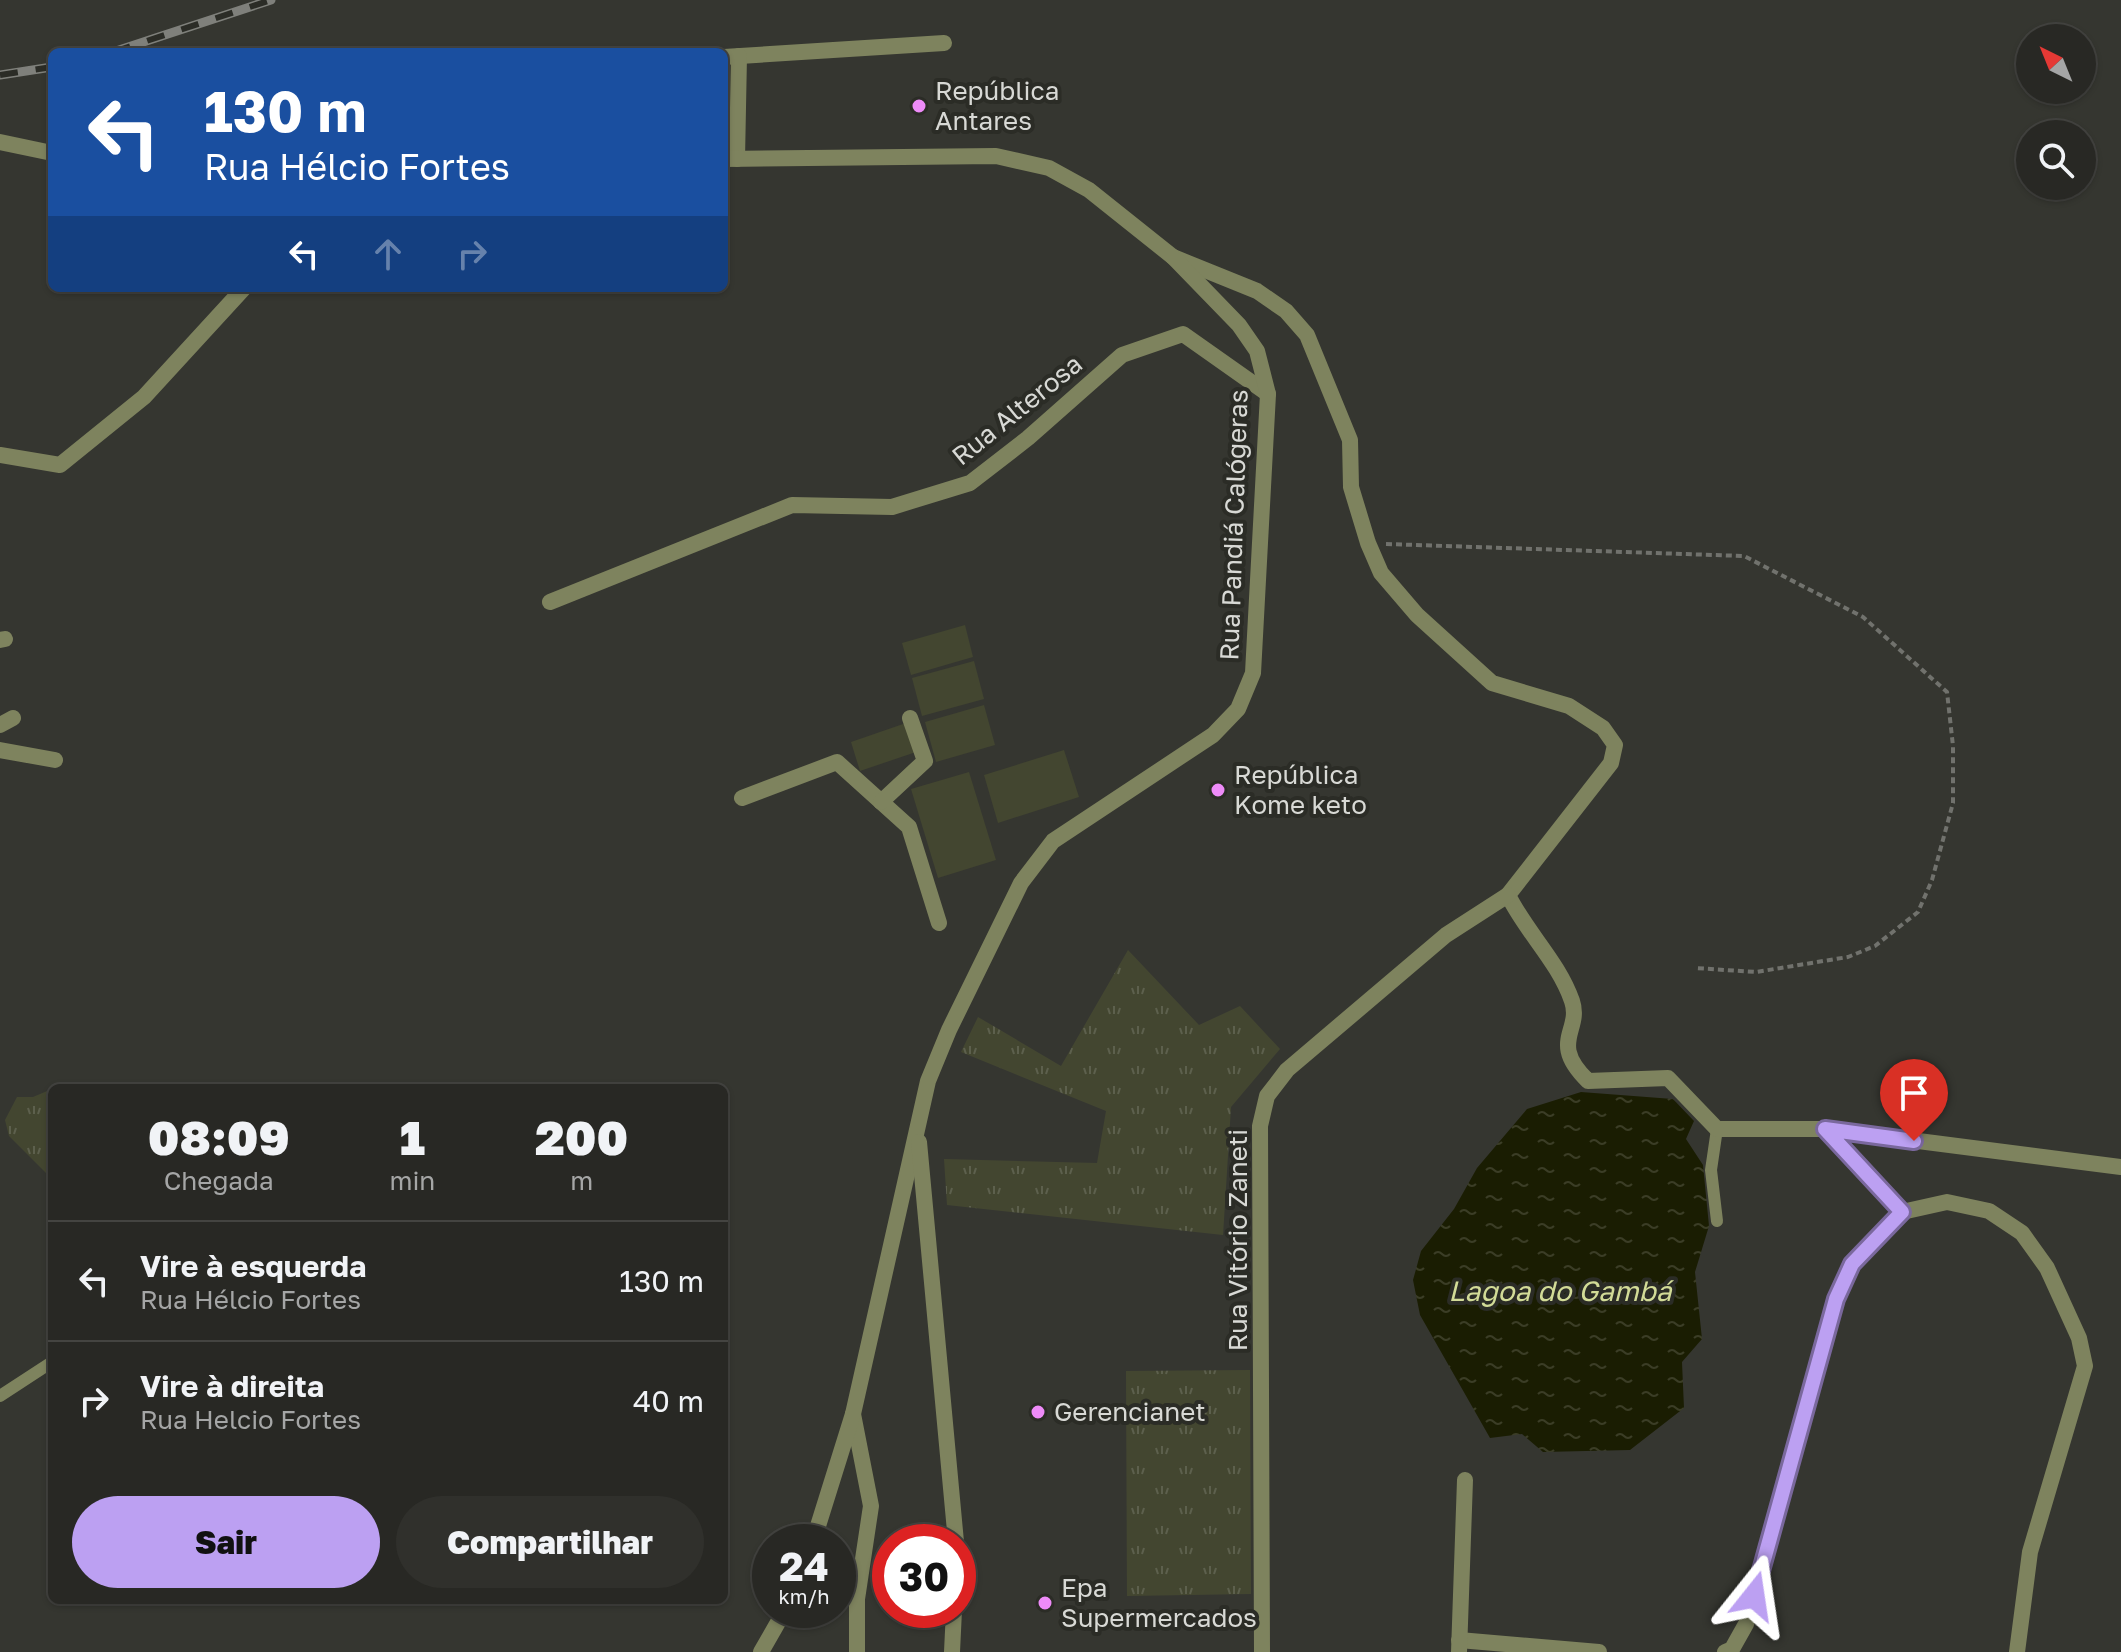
<!DOCTYPE html>
<html lang="pt">
<meta charset="utf-8">
<style>
:root{--surface:#282824;--page:#30302c;--text:#f1f3f6;--muted:#a5a6a6;--line:#444441;--accent:#bca0f2}
body{margin:0;font-family:"Golos Text",sans-serif;background:var(--page);color:var(--text);height:100vh;display:flex;flex-direction:column;font-size:30px;white-space:nowrap}
*{box-sizing:border-box;margin:0}
p{font-size:26px;color:var(--muted)}
.icon{flex:none;width:44px;height:44px;fill:none;stroke:currentColor;stroke-width:2;stroke-linecap:round;stroke-linejoin:round}
.map{position:relative;flex:1;overflow:hidden}
.drawer{position:absolute;left:48px;top:1084px;width:680px;height:520px;display:flex;flex-direction:column;background:var(--surface);border-radius:12px;box-shadow:0 2px 6px #0004,0 0 0 2px var(--line)}
.drawer>*{flex:none}
.guide{position:absolute;left:48px;top:48px;width:680px;height:244px;border-radius:12px;box-shadow:0 2px 6px #0004,0 0 0 2px var(--line);background:#1a4fa0;color:#fff;overflow:hidden}
.needle{width:52px;rotate:317deg}
.tools{position:absolute;left:2016px;top:24px;display:grid;gap:16px}
.tools a{display:grid;place-items:center;width:80px;height:80px;border-radius:50%;background:var(--surface);box-shadow:0 2px 6px #0004,0 0 0 2px var(--line);font-size:40px}
.speed{position:absolute;left:752px;top:1524px;display:flex;gap:16px;font-size:40px;font-weight:700;text-align:center}
.speed>*{display:grid;place-content:center;width:104px;height:104px;border-radius:50%;background:var(--surface);box-shadow:0 2px 6px #0004,0 0 0 2px var(--line);line-height:1}
.speed small{font-size:20px;font-weight:400}
.speed .limit{border:12px solid #d22;background:#fff;color:#111}
.pin{position:absolute;display:grid;place-items:center;width:68px;height:68px;color:#fff;margin:-82px -34px;border-radius:50% 50% 50% 0;rotate:-45deg;box-shadow:0 0 8px #0007}
.pin .icon{rotate:45deg}
.me{position:absolute;width:88px;margin:-44px;rotate:15deg;stroke-linejoin:round;filter:drop-shadow(0 0 6px #0008)}
.turn{display:flex;align-items:center;gap:28px;height:168px;padding:0 24px;font-size:36px}
.turn .icon{width:104px;height:104px;stroke-width:2.5}
.turn b{display:block;font-size:56px;line-height:68px}
.lanes{display:flex;align-items:center;height:76px;padding:0 24px;background:#0003;justify-content:center;gap:40px;direction:ltr}
.lanes .off{opacity:.35}
.eta{display:flex;justify-content:space-evenly;align-items:center;height:136px;text-align:center}
.eta b{font-size:48px;font-weight:800;line-height:56px}
.cta{display:flex;gap:16px;margin-top:auto;padding:16px 24px}
.cta a{flex:1;height:92px;border-radius:48px;background:var(--accent);color:#111;font-size:32px;font-weight:800;line-height:92px;text-align:center}
.cta a+a{background:var(--page);color:var(--text)}
ul{padding:0;list-style:none}
li{display:flex;align-items:center;gap:24px;height:120px;padding:0 24px;border-top:2px solid var(--line)}
li div{flex:1}
li b{display:block;font-size:30px}
li em{font-style:normal}
.map>svg:first-child{display:block}
</style>
<div class="map">
<svg width="2121" height="1652" viewBox="0 0 2121 1652">
<defs>
<pattern id="grass-tufts" width="24" height="20" patternUnits="userSpaceOnUse" patternTransform="scale(2)"><rect width="24" height="20" fill="#434630"/><path d="M3 7l-1-3M5 7V3M7 7l1-3M15 17l-1-3M17 17v-4M19 17l1-3" fill="none" stroke="#5d604d"/></pattern>
<pattern id="water-ripples" width="26" height="14" patternUnits="userSpaceOnUse" patternTransform="scale(2)"><rect width="26" height="14" fill="#1a1d02"/><path d="M2 4q2-2 4 0t4 0M15 11q2-2 4 0t4 0" fill="none" stroke="#3b3d26"/></pattern>
</defs>
<rect width="100%" height="100%" fill="#353630"/>
<g fill="url(#grass-tufts)">
<path d="M1128,950L1199,1025L1240,1006L1280,1049L1231,1107L1223,1235L947,1205L944,1159L1097,1163L1106,1111L961,1052L978,1017L1061,1066Z"/>
<path d="M52,1089V1179L9,1136L5,1120L17,1097H33Z"/>
<path d="M1250,1370L1251,1594L1127,1596L1126,1371Z"/>
</g>
<g fill="#434630">
<path d="M965,625L973,657L911,675L902,643Z"/>
<path d="M974,661L984,699L922,716L912,678Z"/>
<path d="M984,705L995,745L936,762L925,722Z"/>
<path d="M906,723L916,752L860,771L851,742Z"/>
<path d="M1064,750L1079,797L998,823L984,775Z"/>
<path d="M969,772L996,860L938,878L911,789Z"/>
</g>
<path fill="url(#water-ripples)" d="M1581,1092L1673,1099L1694,1121L1686,1139L1703,1165L1709,1226L1695,1272L1702,1339L1682,1362L1684,1408L1630,1450L1543,1452L1522,1434L1490,1438L1420,1315L1413,1280L1421,1251L1454,1209L1477,1168L1527,1109Z"/>
<g fill="none" stroke-linecap="round" stroke-linejoin="round">
<path stroke="#71726d" stroke-width="4" stroke-dasharray="6 4" stroke-linecap="butt" d="M1386,544L1744,556L1863,617L1947,692L1953,746V803L1932,880L1918,912L1875,946L1848,957L1756,972L1695,968"/>
<g stroke="#7e835e" stroke-width="12">
<path d="M1717,1129L1711,1170L1717,1221"/>
<path d="M0,1396L52,1362"/>
</g>
<g stroke="#7e835e" stroke-width="16">
<path d="M742,798L837,762L909,827L939,923"/>
<path d="M881,802L925,761L910,718"/>
</g>
<g stroke="#7e835e" stroke-width="16">
<path d="M724,57L944,43"/>
<path d="M737,159L739,56"/>
<path d="M1173,257L1257,291L1286,311L1307,335L1350,440L1351,487L1368,543L1381,573L1417,615L1492,683L1569,706L1603,728L1615,745L1611,763L1508,895C1526,932 1558,961 1572,1001C1582,1031 1548,1042 1588,1081L1668,1078L1717,1129H1825L2121,1167"/>
<path d="M0,455L60,465L144,397L244,288"/>
<path d="M550,602L792,505L892,507L970,483L1028,438L1122,355L1183,334L1268,394"/>
<path d="M0,640L5,639"/>
<path d="M0,725L13,718"/>
<path d="M0,750L55,760"/>
<path d="M1825,1129L1902,1212"/>
<path d="M853,1414L871,1506L857,1599V1652"/>
<path d="M1459,1640L1599,1652"/>
<path d="M1262,1652L1260,1126L1267,1096L1287,1070L1446,935L1508,895"/>
<path d="M1459,1652L1465,1480"/>
<path d="M1725,1652L1732,1649L1746,1624L1836,1299L1852,1264L1902,1212L1947,1202L1989,1211L2022,1233L2047,1268L2079,1338L2085,1366L2030,1552L2017,1652"/>
</g>
<g stroke="#7e835e" stroke-width="16">
<path d="M0,142L52,153"/>
<path d="M724,159L996,156L1049,168L1089,190L1173,257L1239,325L1257,351L1268,394L1253,673L1238,709L1213,735L1053,841L1021,883L949,1030L928,1081L853,1414L813,1542"/>
<path d="M919,1142L956,1542"/>
<path d="M761,1652L785,1610"/>
<path d="M952,1652L954,1610"/>
</g>
<g stroke="#7f807b" stroke-width="9">
<g id="rail">
<path d="M113,52L271,0"/>
<path d="M0,75L52,67"/>
</g>
</g>
<use href="#rail" stroke="#2b2c26" stroke-width="6" stroke-dasharray="18" stroke-linecap="butt"/>
</g>
<g fill="none" stroke-linecap="round" stroke-linejoin="round">
<g stroke="#7a689d" stroke-width="20">
<path id="route" d="M1754,1596L1836,1299L1852,1264L1902,1212L1825,1129L1914,1141"/>
</g>
<use href="#route" stroke="#bca0f2" stroke-width="14"/>
</g>
<g fill="#ee8bf8" stroke="#2b2c26" stroke-width="3">
<circle cx="919" cy="106" r="8"/>
<circle cx="1218" cy="790" r="8"/>
<circle cx="1038" cy="1412" r="8"/>
<circle cx="1045" cy="1603" r="8"/>
</g>
<g text-anchor="middle" stroke-width="8" stroke-linejoin="round" paint-order="stroke">
<g font-size="26" fill="#d8d9d5" stroke="#2b2c26" text-anchor="start">
<text x="935" y="100">República<tspan x="935" dy="30">Antares</tspan></text>
<text x="1234" y="784">República<tspan x="1234" dy="30">Kome keto</tspan></text>
<text x="1054" y="1421">Gerencianet</text>
<text x="1061" y="1597">Epa<tspan x="1061" dy="30">Supermercados</tspan></text>
</g>
<g font-size="26" fill="#d8d9d5" stroke="#2b2c26">
<text transform="translate(1017 410) rotate(-39)" y="9">Rua Alterosa</text>
<text transform="translate(1234 525) rotate(-88)" y="9">Rua Pandiá Calógeras</text>
<text transform="translate(1238 1240) rotate(-90)" y="9">Rua Vitório Zaneti</text>
</g>
<g font-size="28" font-style="italic" fill="#d2db97" stroke="#2b2c26">
<text x="1560" y="1301">Lagoa do Gambá</text>
</g>
</g>
</svg>
<div class="tools">
<a><svg class="needle" viewBox="-14 -14 28 28"><path d="M0-13l5 13h-10z" fill="#e53935"/><path d="M0 13l5-13h-10z" fill="#a5a6a6"/></svg></a>
<a><svg class="icon" aria-label="search" viewBox="0 0 24 24"><circle cx="10" cy="10" r="6"/><path d="M15 15l6 6"/></svg></a>
</div>
<div class="speed"><div>24<small>km/h</small></div><div class="limit">30</div></div>
<div class="pin" style="left:1914px;top:1141px;background:#d93025"><svg class="icon" aria-label="arrive" viewBox="0 0 24 24"><path d="M6 21V4h12l-3 4 3 4H6"/></svg></div>
<svg class="me" style="left:1754px;top:1596px" viewBox="-20 -20 40 40"><path d="M0-17L14 15 0 8-14 15z" fill="#bca0f2" stroke="#fff" stroke-width="4"/></svg>
<div class="guide">
<div class="turn"><svg class="icon" aria-label="left" viewBox="0 0 24 24"><path d="M17 20v-9H6M10 6l-5 5 5 5"/></svg><div><b>130 m</b>Rua Hélcio Fortes</div></div>
<div class="lanes"><svg class="icon" aria-label="left" viewBox="0 0 24 24"><path d="M17 20v-9H6M10 6l-5 5 5 5"/></svg><svg class="icon off" aria-label="ahead" viewBox="0 0 24 24"><path d="M12 20V5M6 11l6-6 6 6"/></svg><svg class="icon off" aria-label="right" viewBox="0 0 24 24"><path d="M7 20v-9h11M14 6l5 5-5 5"/></svg></div>
</div>
<section class="drawer">
<div class="eta">
<div><b>08:09</b><p>Chegada</p></div>
<div><b>1</b><p>min</p></div>
<div><b>200</b><p>m</p></div>
</div>
<ul>
<li><svg class="icon" aria-label="left" viewBox="0 0 24 24"><path d="M17 20v-9H6M10 6l-5 5 5 5"/></svg><div><b>Vire à esquerda</b><p>Rua Hélcio Fortes</p></div><em>130 m</em></li>
<li><svg class="icon" aria-label="right" viewBox="0 0 24 24"><path d="M7 20v-9h11M14 6l5 5-5 5"/></svg><div><b>Vire à direita</b><p>Rua Helcio Fortes</p></div><em>40 m</em></li>
</ul>
<div class="cta"><a>Sair</a><a>Compartilhar</a></div>
</section>
</div>
